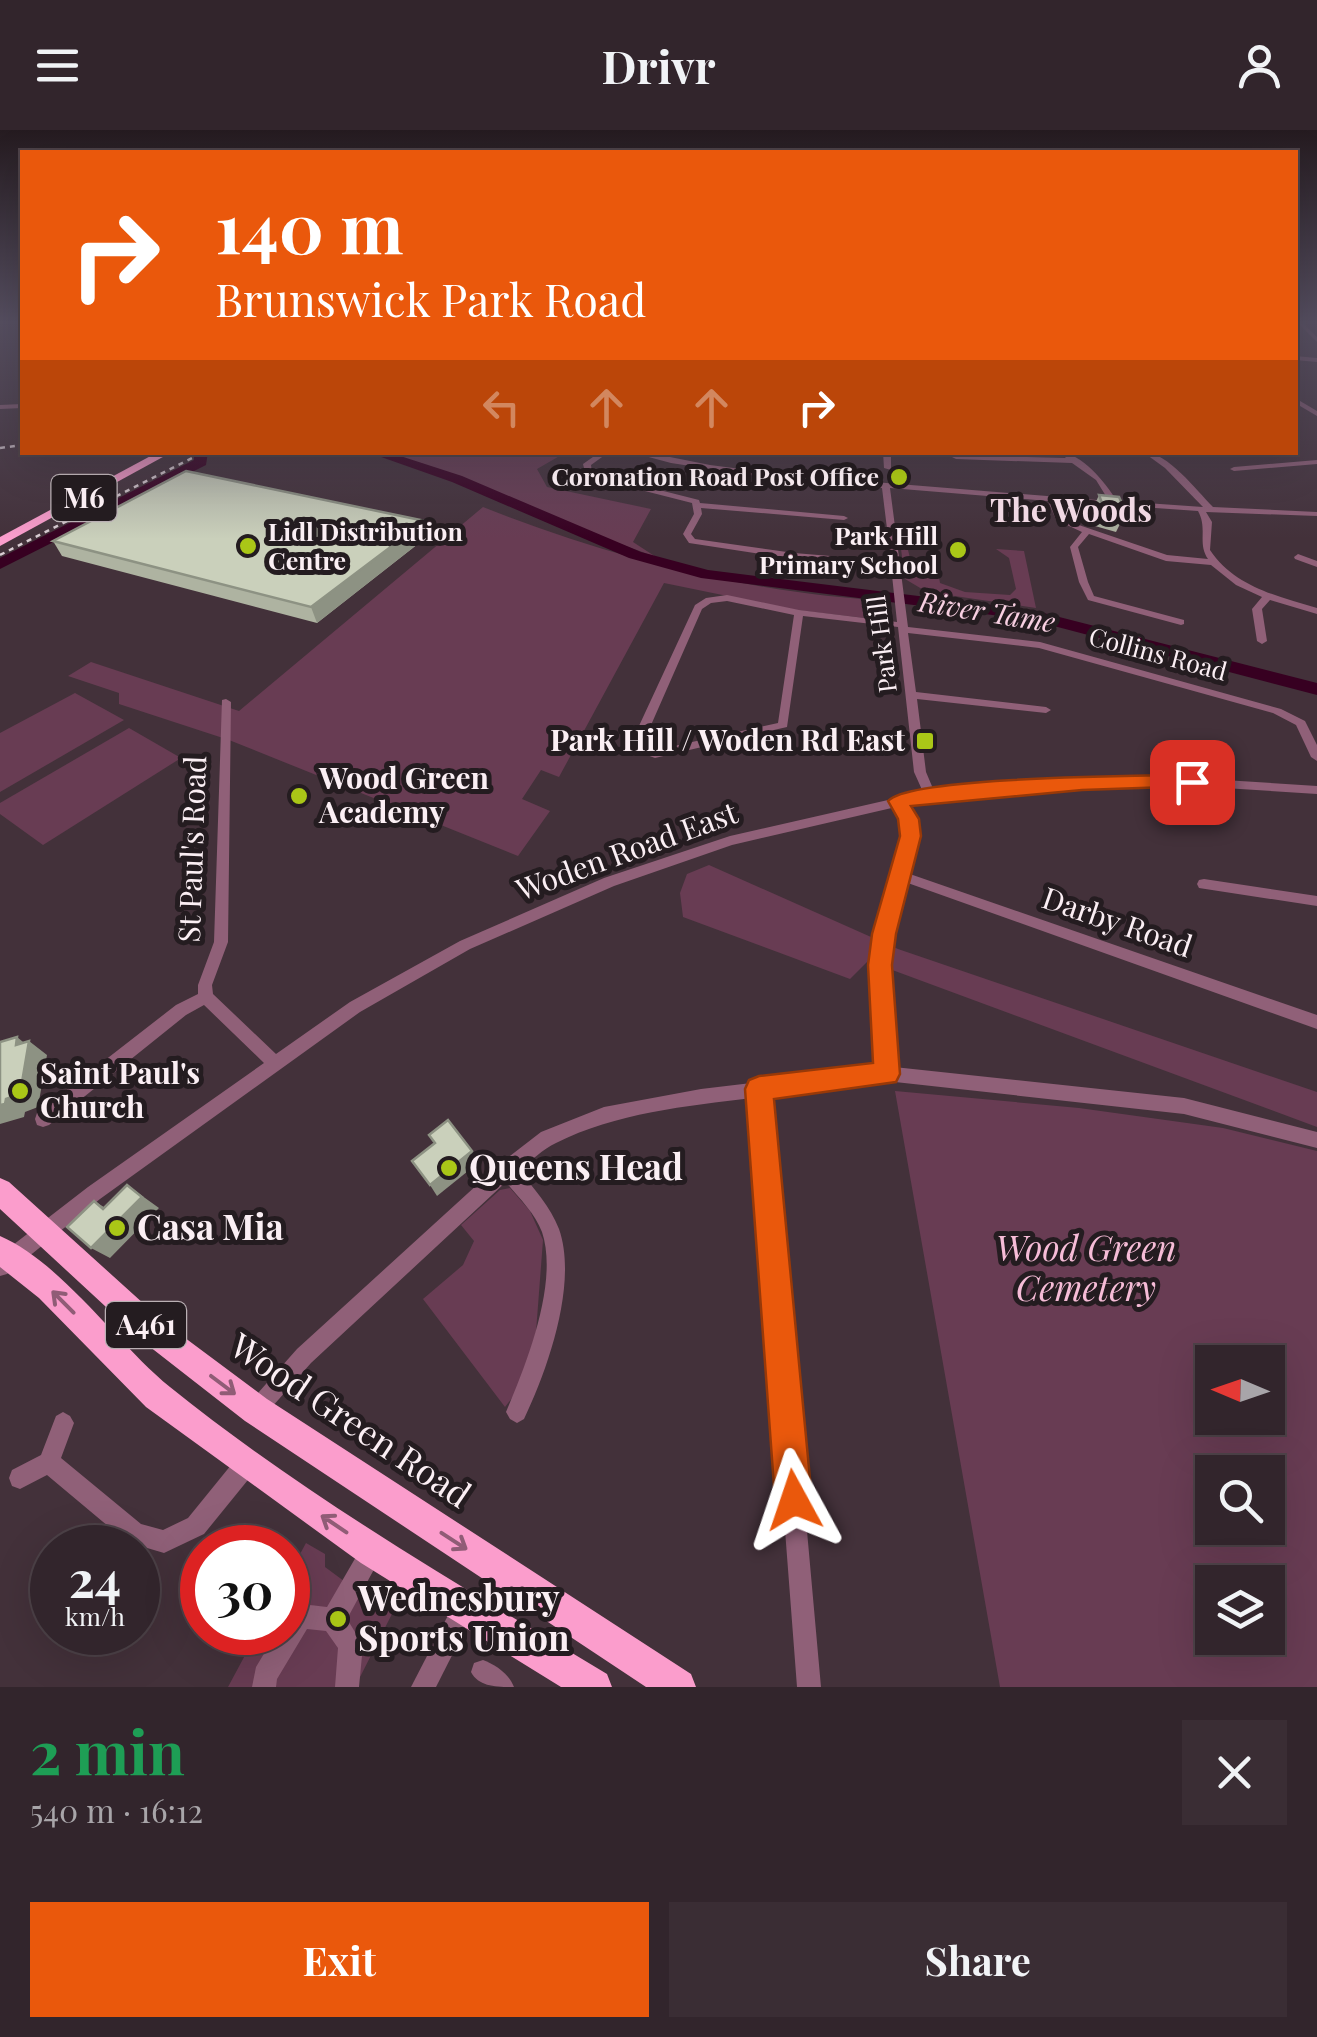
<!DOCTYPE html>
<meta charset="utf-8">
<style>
:root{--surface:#32252c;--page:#3a2d34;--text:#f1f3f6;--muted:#a8a5a9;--line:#4d4248;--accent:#ea580c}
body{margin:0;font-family:"Playfair Display",serif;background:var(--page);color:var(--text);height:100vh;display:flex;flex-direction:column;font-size:38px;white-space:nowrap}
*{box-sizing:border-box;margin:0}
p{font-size:32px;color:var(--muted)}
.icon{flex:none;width:55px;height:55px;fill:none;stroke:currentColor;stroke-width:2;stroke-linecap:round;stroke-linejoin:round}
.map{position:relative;height:1557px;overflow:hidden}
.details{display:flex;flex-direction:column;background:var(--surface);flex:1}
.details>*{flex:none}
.top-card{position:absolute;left:20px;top:20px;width:1278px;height:305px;border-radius:0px;box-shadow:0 10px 40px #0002,0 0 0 2px var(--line);background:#ea580c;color:#fff;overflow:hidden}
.needle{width:65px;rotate:272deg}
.fabs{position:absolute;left:1195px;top:1215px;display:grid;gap:20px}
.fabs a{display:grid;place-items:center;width:90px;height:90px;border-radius:0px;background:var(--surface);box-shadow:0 10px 40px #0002,0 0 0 2px var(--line);font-size:50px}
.speed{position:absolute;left:30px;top:1395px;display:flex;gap:20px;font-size:50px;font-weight:700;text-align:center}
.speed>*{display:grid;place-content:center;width:130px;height:130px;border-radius:50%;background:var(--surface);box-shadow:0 10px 40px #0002,0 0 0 2px var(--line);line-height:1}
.speed small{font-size:25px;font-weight:400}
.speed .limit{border:15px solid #d22;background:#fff;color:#111}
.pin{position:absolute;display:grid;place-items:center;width:85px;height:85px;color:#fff;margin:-42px;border-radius:20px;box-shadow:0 5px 15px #0006}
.me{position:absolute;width:110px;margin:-55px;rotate:355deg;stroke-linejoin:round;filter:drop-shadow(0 0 8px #0008)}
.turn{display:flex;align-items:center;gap:35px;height:210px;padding:0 30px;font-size:45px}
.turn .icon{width:130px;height:130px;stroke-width:2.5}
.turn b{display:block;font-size:70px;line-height:85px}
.lanes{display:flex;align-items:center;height:95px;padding:0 30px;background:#0003;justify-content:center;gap:50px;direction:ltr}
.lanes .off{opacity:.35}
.round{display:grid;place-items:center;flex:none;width:105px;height:105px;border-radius:0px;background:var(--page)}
.head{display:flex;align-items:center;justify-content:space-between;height:170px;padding:0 30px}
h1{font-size:60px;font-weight:700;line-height:75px;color:#1e9e55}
.primary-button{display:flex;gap:20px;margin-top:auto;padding:20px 30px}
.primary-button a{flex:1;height:115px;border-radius:0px;background:var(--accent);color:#fff;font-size:40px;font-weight:700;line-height:115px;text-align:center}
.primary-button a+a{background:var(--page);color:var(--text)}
header{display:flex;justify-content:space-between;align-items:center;height:130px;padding:0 30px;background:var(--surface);font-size:45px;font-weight:700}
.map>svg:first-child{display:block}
</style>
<header><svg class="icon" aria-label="menu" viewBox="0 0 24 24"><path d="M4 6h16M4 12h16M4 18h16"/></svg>Drivr<svg class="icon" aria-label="person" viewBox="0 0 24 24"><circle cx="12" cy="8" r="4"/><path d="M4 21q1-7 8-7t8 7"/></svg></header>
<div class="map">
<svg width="1317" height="1557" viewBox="0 0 1317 1557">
<rect width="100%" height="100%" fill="#43313a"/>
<g fill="#683c53" fill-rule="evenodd">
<path d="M381,323L563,324L537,339L547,357L651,379L633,412L656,427L536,383L453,345Z"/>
<path d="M483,377C612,428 752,464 891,471V491L796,480L664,453L559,647L541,640L522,669L550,681L518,726L229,610L119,574V563L68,546L91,532L239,581Z"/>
<path d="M901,419L908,420L910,428L936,430L940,453L965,462L1010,465L1016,459L1009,428L996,419L1024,421L1036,478L927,462L905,449Z"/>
<path d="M75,563L124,590L0,662V603Z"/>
<path d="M129,598L181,628L43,715L0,684V673Z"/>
<path d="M709,735L898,819L1317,962V997L868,831L850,849L683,787L680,763L687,744Z"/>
<path d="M895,961L1079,978L1223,998L1317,1021V1557H1000ZM1212,1232H1268V1288H1212ZM1212,1342H1268V1398H1212ZM1212,1452H1268V1508H1212Z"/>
<path d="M510,1058L530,1081L543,1110L536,1202L519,1259L505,1277L423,1169L463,1135L474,1111L461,1095L500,1060Z"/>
<path d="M306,1413L325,1424V1437L371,1471L383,1466L396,1476L355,1557H228L257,1503L288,1502V1446Z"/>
</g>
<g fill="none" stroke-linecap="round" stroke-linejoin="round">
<g fill="#370021" fill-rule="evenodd">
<path d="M194,322H208L206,335L0,439V428L194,330Z"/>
<path d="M213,322H238L232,326Z"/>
<path d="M367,322H388L462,346L641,422L708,440L1032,480L1317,553V565L1031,490L701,448L629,428L452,352Z"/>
</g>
<g fill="#906078" fill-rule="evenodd">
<path d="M1297,192H1302L1317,207V212Z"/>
<path d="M1295,226L1317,228V232L1295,230Z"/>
<path d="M1295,268L1317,281V286L1295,273Z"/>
<path d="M22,274V278L0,279V275Z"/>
<path d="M600,322H609L591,335L592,343L699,370L700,373L844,386L848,388L844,390L701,378L702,384L691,404L695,409L794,423L891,431L882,358L749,345L671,333L630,322H645L710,335L788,345L1109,371L1096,350L1072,333L956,329L952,327L956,325L1066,328L1059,322C1082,323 1105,352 1117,371L1203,377L1165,338L1143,322C1168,322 1196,360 1213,377L1317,382V386L1206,382L1212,392L1210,420C1235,457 1277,466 1317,478V484L1270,470L1262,479L1267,511L1262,514L1257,511L1252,479L1262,467L1236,455L1211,435L1166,431L1089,404L1078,417L1088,452L1094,466L1184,490V494L1181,495L1088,470L1079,452L1070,417L1082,402L1056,390L1048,371L890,358L908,497L1040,512L1281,579L1305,591L1317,615V631L1311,627L1296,595L1273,583L1039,518L908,503L916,562L1046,577L1051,580L1046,583L917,569L926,642L934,661L1082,649L1192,648L1317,656V664L1192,656L1082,657L930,669L906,675C923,701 915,715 907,743L1317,885V899L905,752L891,803L887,835L894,937L1184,968L1317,1002V1018L1184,984L886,951L768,966L821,1557H797L752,968C687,976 615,983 556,1013C543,1019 531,1031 519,1040C534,1059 550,1076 559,1099C578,1153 548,1239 524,1289L517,1293L510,1289L506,1282C526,1235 559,1153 542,1102C535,1083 518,1067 506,1052L311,1233L263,1287L256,1290L249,1287L246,1280L249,1273L297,1219L501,1033L541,1002L604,977L701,959L878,938L873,835L877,803L905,706L903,689L896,677L732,715L614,756L470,819L360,882L100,1069L7,1144L0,1146V1125L88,1057L264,933L204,875L186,885L49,995L43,997L37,995L35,989L37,983L176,875L198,864V855L214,812L222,570L226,569L231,572L228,812L212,855L213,864L276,924L350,872L460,811L604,748L730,706L923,662L914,642L898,497L803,486L787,597L655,628L636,621L632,611L695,475L706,468L727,465L799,480L897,492L891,436L794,429L689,413L683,404L694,384L692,373L586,346L583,334ZM1056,371L1198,381C1208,399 1197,413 1208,429L1167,425L1073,393L1062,387ZM727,471L794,485L778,593L656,620L645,616L644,611L702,479L711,473Z"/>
<path d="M883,322H891V340L884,338Z"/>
<path d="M1317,330V334L1234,341L1230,339L1234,337Z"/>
<path d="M1298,424L1317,431V437L1295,429L1294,427Z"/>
<path d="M1204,749L1317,766V776L1199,758L1197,754L1199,750Z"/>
<path d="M63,1282L70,1286L74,1293L61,1328L141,1394L163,1400L188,1388L240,1324L248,1321L256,1324L259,1332L256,1340L204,1404L164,1423L127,1412L47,1345L20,1359L12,1356L9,1348L12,1340L41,1325L56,1286Z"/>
<path d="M372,1409L380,1413L384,1421L347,1489L363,1515L359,1557H335L338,1518L326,1501L307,1499L277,1549L276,1557H252L256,1537L277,1502H288C288,1469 299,1474 327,1477L364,1413Z"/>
<path d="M465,1464L473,1468L477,1476L436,1557H411L457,1468Z"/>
<path d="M483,1530C496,1535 509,1544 514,1557C496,1557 479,1557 471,1542L474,1533Z"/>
</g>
<g fill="#fb9dcc" fill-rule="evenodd">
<path d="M158,322H172L0,416V407Z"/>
<path d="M0,1048L9,1052L165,1193L267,1269L691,1544L696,1557H646L245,1291L145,1213L0,1079Z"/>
<path d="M0,1106C61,1132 118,1215 170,1257C305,1366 458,1454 607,1544L612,1557H561L361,1433L146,1277L39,1168L0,1137Z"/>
</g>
<g stroke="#d9ccd2" stroke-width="2.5" stroke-dasharray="5 5" stroke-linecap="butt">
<path d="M0,318L22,315"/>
<path d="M0,425L204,322"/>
</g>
</g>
<g fill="#aeb3a1">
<path d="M1099,365L1126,382L1116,402L1095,396L1090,385Z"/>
<path d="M425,391L428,406L317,493L62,426L53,411Z"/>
</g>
<g fill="#8d9283">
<path d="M425,391L428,406L317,493L311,477Z"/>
<path d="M17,907L28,916L29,911L47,925L38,977L25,982L24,987L0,994V975Z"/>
<path d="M472,1021L478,1033L437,1066L430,1055Z"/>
<path d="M127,1055L159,1078L110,1128L91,1118L103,1079L94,1071L112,1082Z"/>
</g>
<g fill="#cad0bb" stroke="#8d9283" stroke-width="2.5">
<path d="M186,341L425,391L311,477L53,411Z"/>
<path d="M1099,365L1119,367L1126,382L1103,376Z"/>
<path d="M17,907L16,915L29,911L20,964L6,969L5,974L0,975V912Z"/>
<path d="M448,990L472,1021L430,1055L412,1031L435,1013L429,1005Z"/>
<path d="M127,1055L142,1067L91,1118L67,1097L94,1071L103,1079Z"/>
</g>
<defs><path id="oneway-shaft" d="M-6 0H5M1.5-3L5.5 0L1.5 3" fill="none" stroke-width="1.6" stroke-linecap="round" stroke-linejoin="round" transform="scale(2.5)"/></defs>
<g stroke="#905c76">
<use href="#oneway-shaft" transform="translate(63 1172) rotate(-135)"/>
<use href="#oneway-shaft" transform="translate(223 1255) rotate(37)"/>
<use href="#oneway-shaft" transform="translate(334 1394) rotate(-146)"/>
<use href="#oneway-shaft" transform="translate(454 1411) rotate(33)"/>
</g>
<linearGradient id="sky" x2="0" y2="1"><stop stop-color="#251b20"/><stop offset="0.47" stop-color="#554e60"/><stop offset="1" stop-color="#554e60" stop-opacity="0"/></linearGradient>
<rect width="1317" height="409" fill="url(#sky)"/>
<path fill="#ea580c" stroke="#983908" stroke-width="2.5" d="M1192,645L1201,652L1198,656L1082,660L911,676L919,689L921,706L896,804L892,835L900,944L896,952L774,969L812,1370L807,1383L794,1388L780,1383L775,1370L745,959L749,950L759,946L873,933L868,835L872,804L900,706L898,689L888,671C910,646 1146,646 1192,645Z"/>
<g fill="#aac717" stroke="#241c20" stroke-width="4">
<circle cx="899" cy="347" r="10"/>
<circle cx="248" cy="416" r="10"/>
<circle cx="958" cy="420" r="10"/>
<rect x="915" y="601" width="20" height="20" rx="5"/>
<circle cx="299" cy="666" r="10"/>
<circle cx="20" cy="961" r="10"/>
<circle cx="449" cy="1038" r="10"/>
<circle cx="117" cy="1098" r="10"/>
<circle cx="338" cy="1489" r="10"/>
</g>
<g text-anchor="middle" stroke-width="10" stroke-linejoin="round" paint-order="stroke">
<g font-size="25" font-weight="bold" fill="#fbeff4" stroke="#241c20" text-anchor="end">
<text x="879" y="356">Coronation Road Post Office</text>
<text x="268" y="411" text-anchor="start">Lidl Distribution<tspan x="268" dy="29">Centre</tspan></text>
<text x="938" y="415">Park Hill<tspan x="938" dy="29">Primary School</tspan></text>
</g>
<g font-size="25" fill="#fbeff4" stroke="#241c20">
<text transform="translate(882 514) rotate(-97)" y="9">Park Hill</text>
<text transform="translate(1158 524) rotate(15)" y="9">Collins Road</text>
</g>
<g fill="#241c20" stroke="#bab0b4" stroke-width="2.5">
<rect x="51.5" y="345" width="65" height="46" rx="8"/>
<rect x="106" y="1172" width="80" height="46" rx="8"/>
</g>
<g font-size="28" font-weight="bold" fill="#fbeff4">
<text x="84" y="378">M6</text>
<text x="146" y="1205">A461</text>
</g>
<g font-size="28" font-style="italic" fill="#f8d0e2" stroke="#241c20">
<text transform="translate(987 482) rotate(9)" y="10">River Tame</text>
</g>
<g font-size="30" font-weight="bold" fill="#fbeff4" stroke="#241c20" text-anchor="start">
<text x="905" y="621" text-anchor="end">Park Hill / Woden Rd East</text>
<text x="319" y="659">Wood Green<tspan x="319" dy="34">Academy</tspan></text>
<text x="40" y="954">Saint Paul's<tspan x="40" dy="34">Church</tspan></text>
</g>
<g font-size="30" fill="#fbeff4" stroke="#241c20">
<text transform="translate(193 719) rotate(-88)" y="10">St Paul's Road</text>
<text transform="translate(627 722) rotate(-20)" y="10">Woden Road East</text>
<text transform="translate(1117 793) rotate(19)" y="10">Darby Road</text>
</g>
<g font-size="32" font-weight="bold" fill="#f1d9e4" stroke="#241c20">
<text x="1071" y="392">The Woods</text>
</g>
<g font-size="35" font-weight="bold" fill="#fbeff4" stroke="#241c20" text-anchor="start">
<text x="469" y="1050">Queens Head</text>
<text x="137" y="1110">Casa Mia</text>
<text x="358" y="1481">Wednesbury<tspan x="358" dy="40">Sports Union</tspan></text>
</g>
<g font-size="35" font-style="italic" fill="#f6bcd7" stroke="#241c20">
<text x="1086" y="1131">Wood Green<tspan x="1086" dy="40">Cemetery</tspan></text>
</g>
<g font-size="35" fill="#fbeff4" stroke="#241c20">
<text transform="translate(350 1291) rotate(34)" y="12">Wood Green Road</text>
</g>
</g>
</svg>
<div class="fabs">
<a><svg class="needle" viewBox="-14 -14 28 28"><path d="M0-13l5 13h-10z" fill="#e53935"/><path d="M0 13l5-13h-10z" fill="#a8a5a9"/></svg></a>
<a><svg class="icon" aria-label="search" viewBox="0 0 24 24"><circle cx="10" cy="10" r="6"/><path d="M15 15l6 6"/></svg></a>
<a><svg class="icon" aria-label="layers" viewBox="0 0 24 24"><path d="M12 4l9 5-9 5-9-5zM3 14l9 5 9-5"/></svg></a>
</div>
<div class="speed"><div>24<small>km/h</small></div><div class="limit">30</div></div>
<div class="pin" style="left:1192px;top:652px;background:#d93025"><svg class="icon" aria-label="arrive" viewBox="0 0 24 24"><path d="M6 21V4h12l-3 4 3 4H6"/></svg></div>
<svg class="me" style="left:794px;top:1370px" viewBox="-20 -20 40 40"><path d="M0-17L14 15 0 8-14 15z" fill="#ea580c" stroke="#fff" stroke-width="4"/></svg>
<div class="top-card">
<div class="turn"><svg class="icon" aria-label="right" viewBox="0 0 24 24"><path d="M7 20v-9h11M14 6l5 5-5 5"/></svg><div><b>140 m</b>Brunswick Park Road</div></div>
<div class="lanes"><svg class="icon off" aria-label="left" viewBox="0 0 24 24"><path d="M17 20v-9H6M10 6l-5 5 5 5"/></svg><svg class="icon off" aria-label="ahead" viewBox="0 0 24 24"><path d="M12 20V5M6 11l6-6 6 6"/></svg><svg class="icon off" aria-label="ahead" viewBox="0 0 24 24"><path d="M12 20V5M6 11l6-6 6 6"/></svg><svg class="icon" aria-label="right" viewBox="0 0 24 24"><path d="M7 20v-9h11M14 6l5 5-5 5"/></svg></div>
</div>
</div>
<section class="details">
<div class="head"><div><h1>2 min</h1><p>540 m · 16:12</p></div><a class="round"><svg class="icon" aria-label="close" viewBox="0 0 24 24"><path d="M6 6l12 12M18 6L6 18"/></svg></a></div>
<div class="primary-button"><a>Exit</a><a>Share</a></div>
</section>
